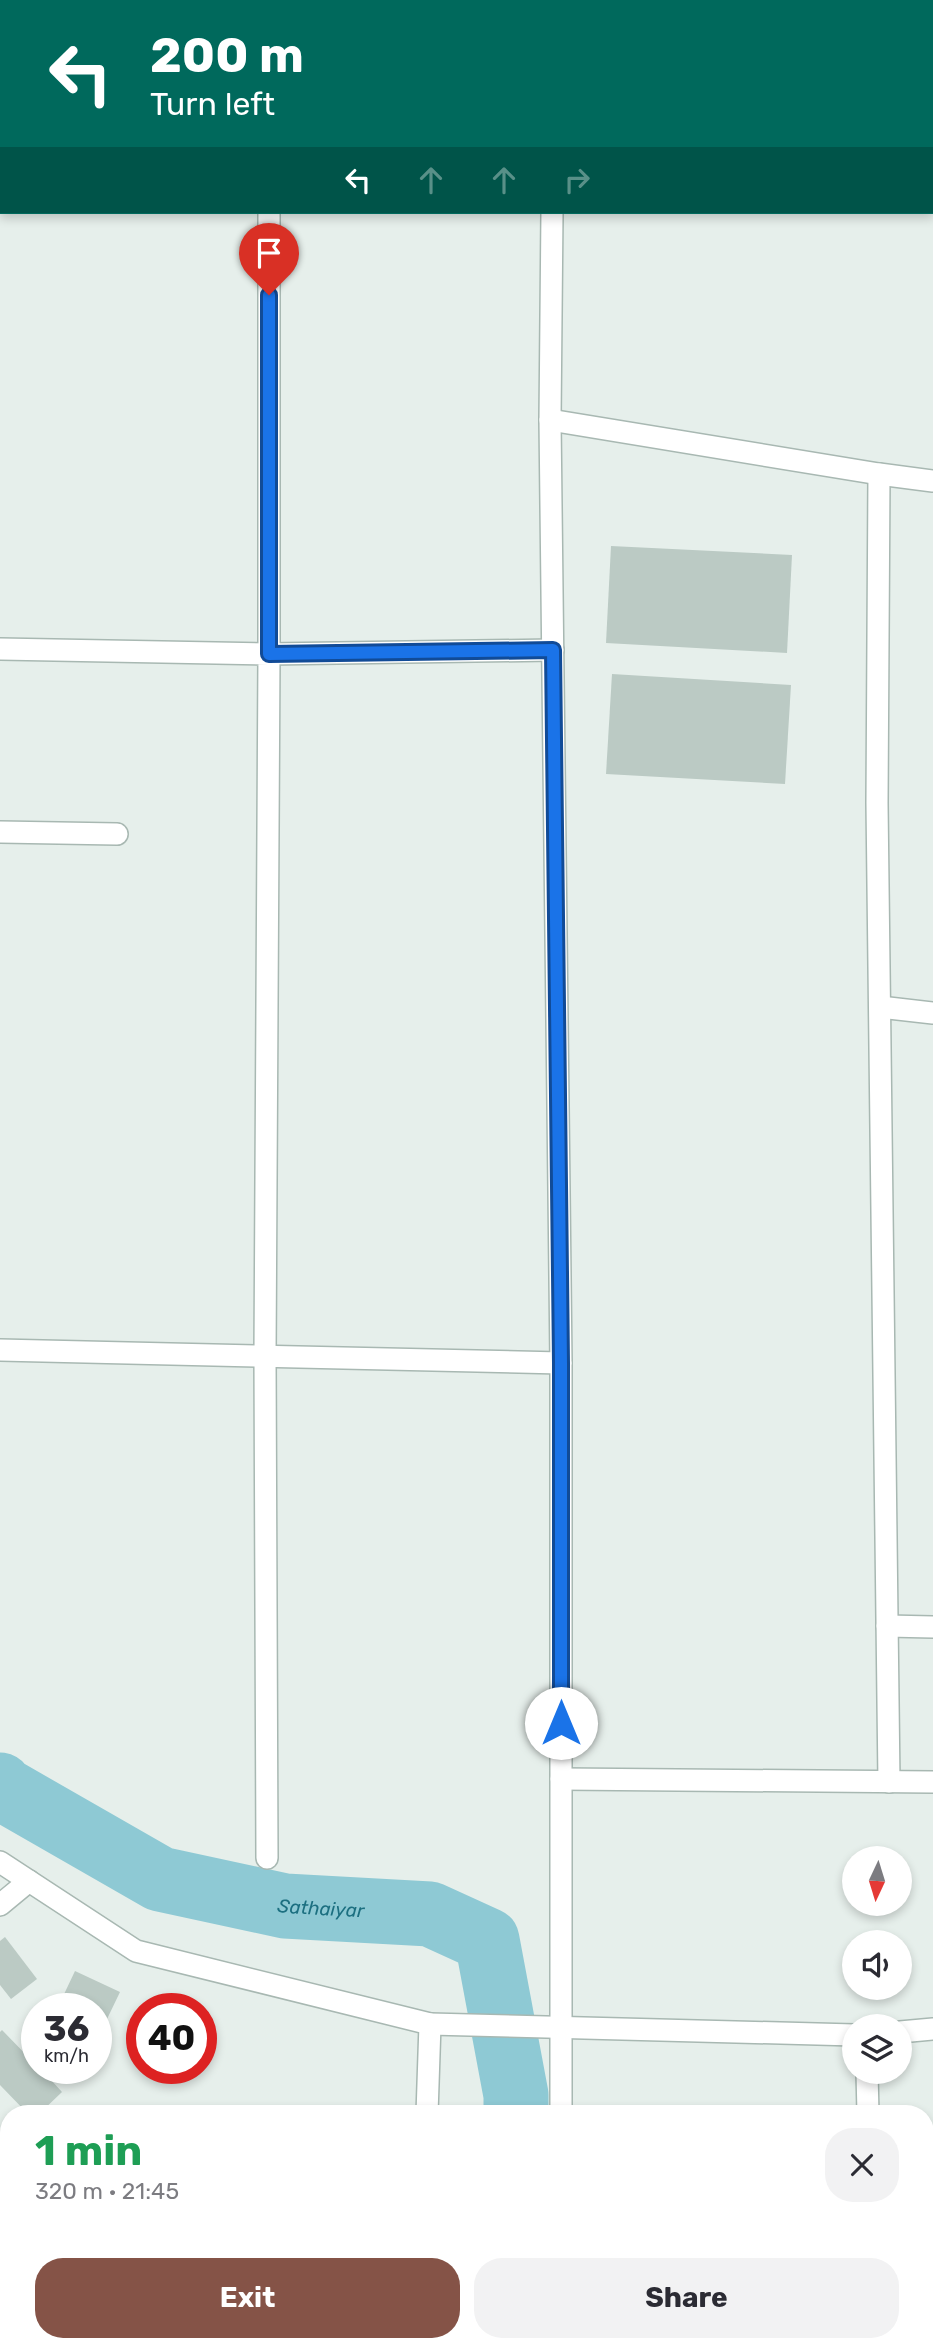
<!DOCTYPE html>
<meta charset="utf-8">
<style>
:root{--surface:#fff;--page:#f2f2f3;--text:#2b2b33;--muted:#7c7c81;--accent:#855347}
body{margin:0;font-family:Rubik,sans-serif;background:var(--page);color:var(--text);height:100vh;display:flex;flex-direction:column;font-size:26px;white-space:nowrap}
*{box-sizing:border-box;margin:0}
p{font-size:23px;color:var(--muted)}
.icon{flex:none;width:38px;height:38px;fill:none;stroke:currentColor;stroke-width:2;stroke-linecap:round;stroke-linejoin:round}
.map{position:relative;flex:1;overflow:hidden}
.side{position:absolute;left:0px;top:2105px;width:934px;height:247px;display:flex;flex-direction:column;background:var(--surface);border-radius:28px 28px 0 0;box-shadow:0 4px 10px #0003}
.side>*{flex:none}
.hud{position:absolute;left:0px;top:0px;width:934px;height:214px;box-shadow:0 4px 10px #0003;background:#00695c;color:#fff;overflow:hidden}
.needle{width:46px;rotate:184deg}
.buttons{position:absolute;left:842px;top:1846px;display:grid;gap:14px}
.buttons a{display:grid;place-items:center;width:70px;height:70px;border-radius:50%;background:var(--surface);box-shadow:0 4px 10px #0003;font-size:35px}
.speed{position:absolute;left:21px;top:1993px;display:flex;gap:14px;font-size:35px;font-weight:700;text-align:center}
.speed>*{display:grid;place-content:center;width:91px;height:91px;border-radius:50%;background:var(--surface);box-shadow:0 4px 10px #0003;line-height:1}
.speed small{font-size:18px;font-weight:400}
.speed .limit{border:10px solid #d22;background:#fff;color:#111}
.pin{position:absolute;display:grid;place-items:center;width:60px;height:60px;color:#fff;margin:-72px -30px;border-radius:50% 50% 50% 0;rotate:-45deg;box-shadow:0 0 7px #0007}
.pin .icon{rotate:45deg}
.me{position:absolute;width:77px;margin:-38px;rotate:0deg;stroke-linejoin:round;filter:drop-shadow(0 0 5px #0008)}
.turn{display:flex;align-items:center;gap:24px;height:147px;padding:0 35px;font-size:32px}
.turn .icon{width:91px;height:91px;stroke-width:2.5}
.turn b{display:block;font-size:49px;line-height:60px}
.lanes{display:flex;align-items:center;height:66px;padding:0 35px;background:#0003;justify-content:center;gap:35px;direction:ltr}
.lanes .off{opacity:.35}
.round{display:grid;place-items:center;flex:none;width:74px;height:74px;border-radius:28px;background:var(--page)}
.overview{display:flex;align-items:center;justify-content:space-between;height:119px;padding:0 35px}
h1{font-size:42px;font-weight:700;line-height:52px;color:#1e9e55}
.button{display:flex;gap:14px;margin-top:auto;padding:14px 35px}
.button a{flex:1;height:80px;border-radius:28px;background:var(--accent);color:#fff;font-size:28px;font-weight:700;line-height:80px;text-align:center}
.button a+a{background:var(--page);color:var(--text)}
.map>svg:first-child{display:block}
</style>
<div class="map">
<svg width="933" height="2351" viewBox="0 0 933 2351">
<rect width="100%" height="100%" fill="#e6efeb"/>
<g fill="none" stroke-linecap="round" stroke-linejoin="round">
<g stroke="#8ec9d4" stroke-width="65">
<path id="s1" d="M0,1785L3,1789L160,1879L285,1906L430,1914L487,1940L516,2095V2114"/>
<path d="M515,2351V2343"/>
</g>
</g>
<g fill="#bbcac4">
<path d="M611,546L792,555L787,653L606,643Z"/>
<path d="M612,674L791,685L785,784L606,774Z"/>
<path d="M5,1937L37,1979L11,1999L0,1985V1941Z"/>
<path d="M75,1971L120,1992L96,2042V2009H57Z"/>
<path d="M2,2030L37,2066V2068H40L62,2092L39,2114H28L0,2085V2032Z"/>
<path d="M926,2277L933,2278V2351H876L877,2343H926Z"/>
</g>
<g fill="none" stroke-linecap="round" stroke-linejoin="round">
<g stroke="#a8b8b2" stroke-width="24">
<g id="minor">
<path d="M270,2V0"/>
<path d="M555,2V0"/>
<path d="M269,212V654L553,650"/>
<path d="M552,212L550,420L561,1363V2114"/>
<path d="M550,420L879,474L933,481"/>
<path d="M879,474L877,803L889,1782"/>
<path d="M0,649L269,654L265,1356L267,1858"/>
<path d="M0,832L117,834"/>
<path d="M880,1007L933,1013"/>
<path d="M0,1350L561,1363"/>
<path d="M887,1626L933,1627"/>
<path d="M561,1779L933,1782"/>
<path d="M0,1862L136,1951L430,2024L427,2114"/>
<path d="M0,1905L29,1881"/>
<path d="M430,2024L854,2035"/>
<path d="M900,2032L933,2029"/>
<path d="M867,2072L868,2114"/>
<path d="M0,2185L9,2195"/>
<path d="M926,2258L933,2259"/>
<path d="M214,2343L215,2351"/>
<path d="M561,2343V2351"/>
<path d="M870,2343V2351"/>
<path d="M51,2351L53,2343"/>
<path d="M421,2351V2343"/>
</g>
</g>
<use href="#minor" stroke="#fff" stroke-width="21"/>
</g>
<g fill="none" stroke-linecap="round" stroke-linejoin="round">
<g stroke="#114b97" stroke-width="18">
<path id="route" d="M269,295V654L553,650L561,1363V1723"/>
</g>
<use href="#route" stroke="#1a73e8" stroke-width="12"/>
</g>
<g text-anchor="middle" stroke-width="7" stroke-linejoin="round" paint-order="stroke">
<g font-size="19" font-style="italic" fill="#1c6f80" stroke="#f7fbf9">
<text dy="7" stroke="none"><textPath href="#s1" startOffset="350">Sathaiyar</textPath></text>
</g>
</g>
</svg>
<div class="buttons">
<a><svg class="needle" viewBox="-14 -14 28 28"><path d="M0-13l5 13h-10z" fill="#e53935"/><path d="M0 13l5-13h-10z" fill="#7c7c81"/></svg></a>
<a><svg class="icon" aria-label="sound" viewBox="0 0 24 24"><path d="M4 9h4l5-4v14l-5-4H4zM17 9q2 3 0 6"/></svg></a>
<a><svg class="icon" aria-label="layers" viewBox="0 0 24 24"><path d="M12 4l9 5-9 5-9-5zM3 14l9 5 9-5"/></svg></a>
</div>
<div class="speed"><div>36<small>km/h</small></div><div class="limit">40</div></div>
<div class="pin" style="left:269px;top:295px;background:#d93025"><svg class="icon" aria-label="arrive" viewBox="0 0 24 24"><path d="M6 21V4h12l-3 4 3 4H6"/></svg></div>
<svg class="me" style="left:561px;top:1723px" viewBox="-20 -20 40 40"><circle r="19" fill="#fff"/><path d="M0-13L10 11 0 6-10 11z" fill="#1a73e8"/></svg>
<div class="hud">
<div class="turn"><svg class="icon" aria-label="left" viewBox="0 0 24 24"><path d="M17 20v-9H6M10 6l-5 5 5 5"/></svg><div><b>200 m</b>Turn left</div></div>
<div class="lanes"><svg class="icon" aria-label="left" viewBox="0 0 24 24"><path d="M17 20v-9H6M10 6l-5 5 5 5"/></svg><svg class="icon off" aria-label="ahead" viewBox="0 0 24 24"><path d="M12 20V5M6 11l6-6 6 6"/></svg><svg class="icon off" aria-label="ahead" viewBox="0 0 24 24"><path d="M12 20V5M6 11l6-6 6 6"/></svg><svg class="icon off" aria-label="right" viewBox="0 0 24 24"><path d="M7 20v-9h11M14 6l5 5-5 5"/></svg></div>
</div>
<section class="side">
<div class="overview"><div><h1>1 min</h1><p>320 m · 21:45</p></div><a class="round"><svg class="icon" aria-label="close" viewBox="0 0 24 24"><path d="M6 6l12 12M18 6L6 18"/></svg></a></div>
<div class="button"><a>Exit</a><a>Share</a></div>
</section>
</div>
